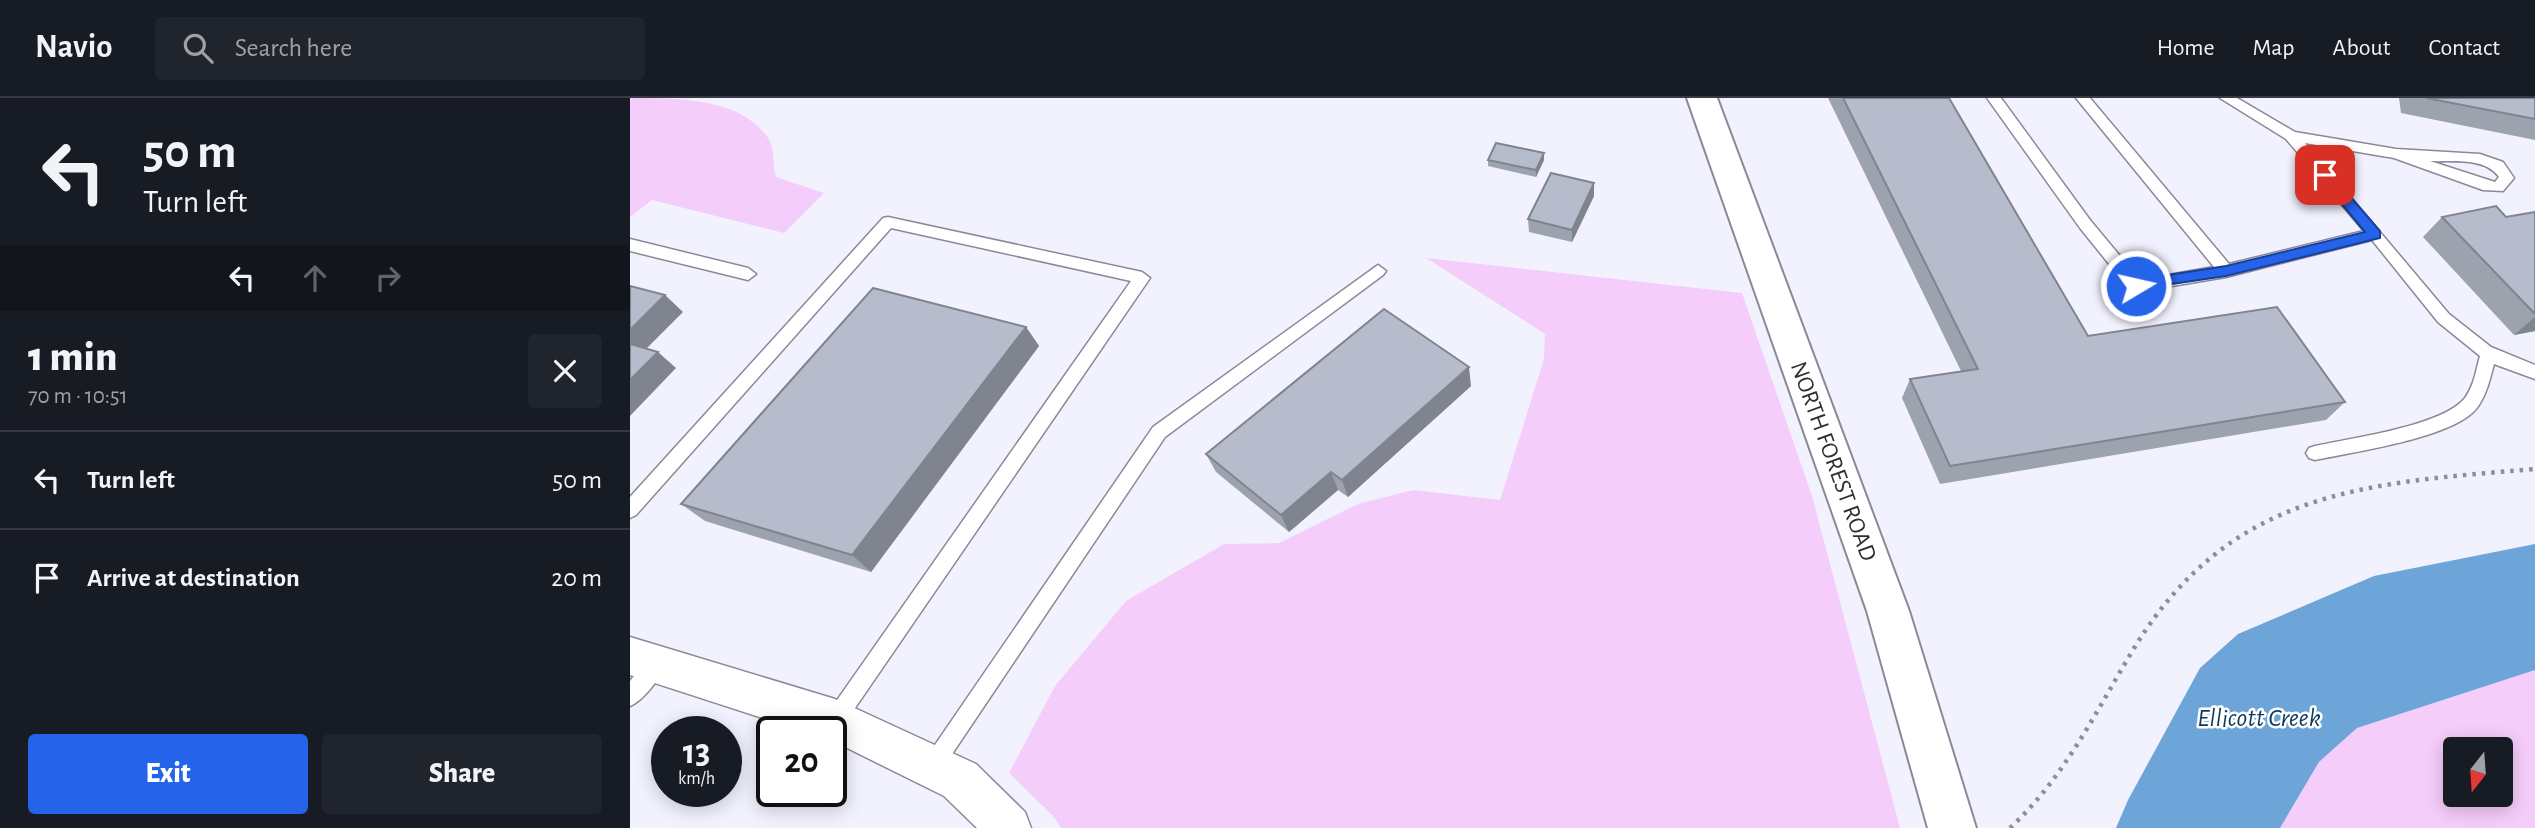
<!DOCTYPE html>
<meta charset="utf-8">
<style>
:root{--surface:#171b24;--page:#20242c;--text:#f1f3f6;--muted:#9ea1a6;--line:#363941;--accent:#2563eb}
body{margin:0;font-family:"Alegreya Sans",sans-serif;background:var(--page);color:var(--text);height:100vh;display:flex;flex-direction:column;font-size:26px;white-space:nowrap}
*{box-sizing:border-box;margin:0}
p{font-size:23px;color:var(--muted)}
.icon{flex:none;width:38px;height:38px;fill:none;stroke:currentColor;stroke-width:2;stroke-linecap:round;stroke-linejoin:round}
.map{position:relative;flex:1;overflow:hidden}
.panel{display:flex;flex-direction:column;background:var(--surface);width:630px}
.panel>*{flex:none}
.hud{background:#171b24;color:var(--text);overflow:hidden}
.needle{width:46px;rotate:197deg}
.controls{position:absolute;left:1813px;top:639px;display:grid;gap:14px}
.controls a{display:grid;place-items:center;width:70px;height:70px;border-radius:7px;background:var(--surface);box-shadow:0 4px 18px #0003;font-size:35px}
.speed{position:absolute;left:21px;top:618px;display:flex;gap:14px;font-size:35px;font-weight:700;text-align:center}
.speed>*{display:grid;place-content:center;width:91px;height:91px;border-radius:50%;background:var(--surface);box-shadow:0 4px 18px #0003;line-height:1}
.speed small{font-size:18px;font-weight:400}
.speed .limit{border:4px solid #111;border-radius:10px;background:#fff;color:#111}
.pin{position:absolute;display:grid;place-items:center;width:60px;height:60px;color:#fff;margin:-30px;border-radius:14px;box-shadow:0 4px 10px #0006}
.me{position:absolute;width:77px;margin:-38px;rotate:81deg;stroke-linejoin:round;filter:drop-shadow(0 0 5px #0008)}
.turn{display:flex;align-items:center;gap:24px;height:147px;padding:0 28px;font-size:32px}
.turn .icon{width:91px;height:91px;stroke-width:2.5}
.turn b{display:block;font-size:49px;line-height:60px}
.lanes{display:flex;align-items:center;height:66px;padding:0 28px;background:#0003;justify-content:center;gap:35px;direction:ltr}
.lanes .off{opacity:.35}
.round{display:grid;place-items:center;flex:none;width:74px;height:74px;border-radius:7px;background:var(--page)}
.overview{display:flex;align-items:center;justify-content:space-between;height:119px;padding:0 28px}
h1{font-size:42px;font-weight:800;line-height:52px}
.primary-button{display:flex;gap:14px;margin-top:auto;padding:14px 28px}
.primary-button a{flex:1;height:80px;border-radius:7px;background:var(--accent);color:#fff;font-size:28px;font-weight:800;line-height:80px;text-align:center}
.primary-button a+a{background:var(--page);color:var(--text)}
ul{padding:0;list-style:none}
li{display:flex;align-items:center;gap:21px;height:98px;padding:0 28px;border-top:2px solid var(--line)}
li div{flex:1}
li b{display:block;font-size:26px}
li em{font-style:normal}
header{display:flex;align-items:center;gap:42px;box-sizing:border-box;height:98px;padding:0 35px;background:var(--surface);border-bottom:2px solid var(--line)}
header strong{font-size:33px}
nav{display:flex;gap:38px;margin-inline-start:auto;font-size:24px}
.search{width:490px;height:63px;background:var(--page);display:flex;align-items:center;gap:18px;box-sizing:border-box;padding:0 24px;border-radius:7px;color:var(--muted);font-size:26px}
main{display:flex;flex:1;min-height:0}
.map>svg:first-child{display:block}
</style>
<header>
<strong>Navio</strong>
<div class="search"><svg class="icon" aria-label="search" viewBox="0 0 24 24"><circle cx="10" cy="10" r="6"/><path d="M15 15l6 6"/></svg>Search here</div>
<nav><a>Home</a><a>Map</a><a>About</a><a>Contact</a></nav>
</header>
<main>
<section class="panel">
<div class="hud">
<div class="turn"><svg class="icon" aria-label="left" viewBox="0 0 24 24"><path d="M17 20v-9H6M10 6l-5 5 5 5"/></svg><div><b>50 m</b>Turn left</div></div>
<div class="lanes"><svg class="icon" aria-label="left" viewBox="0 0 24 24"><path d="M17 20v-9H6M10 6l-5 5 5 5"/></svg><svg class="icon off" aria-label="ahead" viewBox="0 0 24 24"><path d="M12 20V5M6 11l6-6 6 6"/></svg><svg class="icon off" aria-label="right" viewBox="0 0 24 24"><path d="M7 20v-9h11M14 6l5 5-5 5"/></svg></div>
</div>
<div class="overview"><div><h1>1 min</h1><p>70 m · 10:51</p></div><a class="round"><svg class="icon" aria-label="close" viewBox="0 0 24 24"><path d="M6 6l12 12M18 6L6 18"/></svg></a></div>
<ul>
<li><svg class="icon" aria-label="left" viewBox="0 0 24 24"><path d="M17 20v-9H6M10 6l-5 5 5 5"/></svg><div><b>Turn left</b></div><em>50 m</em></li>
<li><svg class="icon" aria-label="arrive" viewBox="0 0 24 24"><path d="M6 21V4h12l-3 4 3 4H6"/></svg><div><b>Arrive at destination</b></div><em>20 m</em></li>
</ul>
<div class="primary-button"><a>Exit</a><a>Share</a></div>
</section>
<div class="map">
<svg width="1905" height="730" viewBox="0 0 1905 730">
<rect width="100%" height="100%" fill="#f2f2ff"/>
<g fill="#f5cdfa" fill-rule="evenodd">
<path d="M0,0C51,0 114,0 140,43C145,53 142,67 146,79L194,95L154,135L22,102L0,119Z"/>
<path d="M796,160L1112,195L1182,398L1270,730H431L424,719L379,675L425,588L496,503L594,446L649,445L728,406L783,392L870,402L914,261L915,236Z"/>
<path d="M1905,572V730H1650L1689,664L1727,630ZM1825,651H1871V696H1825Z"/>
</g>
<path fill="#6da5d9" d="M1905,446V572L1727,630L1689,664L1650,730H1486L1498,702L1570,570L1608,536L1744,478Z"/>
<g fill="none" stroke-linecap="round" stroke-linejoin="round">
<g stroke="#898998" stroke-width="3">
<g id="service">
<path d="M1357,0H1371L1460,122L1510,182L1584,169L1446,0H1460L1599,166L1734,133L1656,41L1590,0H1607L1665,34L1766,51L1850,56L1873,64L1884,80L1873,93L1853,92L1764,60L1675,45L1819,216L1861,249L1905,267V281L1864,266C1860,281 1856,299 1846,311C1822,340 1723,354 1685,362L1679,360L1676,355L1679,350L1685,348C1721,340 1813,328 1835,300C1844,288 1846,272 1850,258L1808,224L1742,142L1596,179L1506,194L1500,192L1450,130ZM1800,63C1822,64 1855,59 1869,79L1865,84Z"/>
<path d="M258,119L512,174L520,180L212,629L205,632L198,629L195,622L198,615L501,183L261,130L6,417L0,420V399L253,120Z"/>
<path d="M0,141L118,170L126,176L118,182L0,153Z"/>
<path d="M748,167L756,173L753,177L535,339L310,674L303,677L296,674L293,667L296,660L523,329Z"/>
<path d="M26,557L33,559L36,566C30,580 14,602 0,608V583L19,559Z"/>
</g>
</g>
<g stroke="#898998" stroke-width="3">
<path id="minor" d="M0,539L205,601L346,666L395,714L401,730H347L314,698L201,642V634H176L0,577Z"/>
</g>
<g stroke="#898998" stroke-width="4">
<path id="tertiary" d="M1057,0H1087L1279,513L1346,730H1298L1237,513Z"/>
</g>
<path stroke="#8e8e98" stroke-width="4.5" stroke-dasharray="3.5 6" stroke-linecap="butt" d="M1380,730C1436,678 1467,611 1506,547C1603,391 1738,385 1905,371"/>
<use href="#service" fill="#fff" fill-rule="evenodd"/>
<use href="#minor" fill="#fff" fill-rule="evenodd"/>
<use href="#tertiary" fill="#fff" fill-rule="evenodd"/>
</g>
<g fill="#9da2af">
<path d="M1198,0H1319L1458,238L1715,304L1696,322L1310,386L1272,300L1280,281L1331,273Z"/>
<path d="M1769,0H1905V42L1771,15Z"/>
<path d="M858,62H914L906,79L858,68Z"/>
<path d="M964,98L942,144L899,134L898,121Z"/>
<path d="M1905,114V233L1884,237L1793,139L1812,119H1876Z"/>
<path d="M396,229L409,248L241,474L75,423L51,406Z"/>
<path d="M841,288L718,399L708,392L659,434L586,374L576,356Z"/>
</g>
<g fill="#7f848e">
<path d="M914,55V62L906,79V72Z"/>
<path d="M964,85V98L942,144V132Z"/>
<path d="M35,197L53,214L8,259L0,253V232Z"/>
<path d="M1905,219V233L1884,237Z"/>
<path d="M396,229L409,248L241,474L222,457Z"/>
<path d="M28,254L46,270L0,318V282Z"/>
<path d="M839,269L841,288L718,399L712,382Z"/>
<path d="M701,374L708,392L659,434L651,417Z"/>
</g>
<g fill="#b6bccb" stroke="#7f848e" stroke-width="2">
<path d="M1213,0H1319L1458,238L1647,209L1715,304L1320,368L1280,281L1348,271Z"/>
<path d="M1796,0H1905V21Z"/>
<path d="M866,45L914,55L906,72L858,62Z"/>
<path d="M921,75L964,85L942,132L898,121Z"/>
<path d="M1866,108L1876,119L1905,114V216L1812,119Z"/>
<path d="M0,188L35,197L0,232Z"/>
<path d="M243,190L396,229L222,457L51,406Z"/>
<path d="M754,211L839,269L712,382L701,374L651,417L576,356Z"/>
<path d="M0,246L28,254L0,282Z"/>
</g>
<path fill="#2563eb" stroke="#184099" stroke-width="2" d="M1695,73L1699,74L1750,133V140L1596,178L1501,192V184L1506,182L1596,168L1735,134L1690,80L1688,77Z"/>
<g text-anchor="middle" stroke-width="5" stroke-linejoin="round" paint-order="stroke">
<g font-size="24" fill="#2f2f35" stroke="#fff">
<text transform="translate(1204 363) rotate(70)" y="8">NORTH FOREST ROAD</text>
</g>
<g font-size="26" font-style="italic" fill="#10395c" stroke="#fff">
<text x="1629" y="628">Ellicott Creek</text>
</g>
</g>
</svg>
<div class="controls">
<a><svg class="needle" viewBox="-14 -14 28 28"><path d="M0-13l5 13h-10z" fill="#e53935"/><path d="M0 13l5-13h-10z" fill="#9ea1a6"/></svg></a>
</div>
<div class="speed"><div>13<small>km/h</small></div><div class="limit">20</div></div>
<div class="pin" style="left:1695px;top:77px;background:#d93025"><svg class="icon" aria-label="arrive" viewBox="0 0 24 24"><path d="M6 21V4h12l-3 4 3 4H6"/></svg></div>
<svg class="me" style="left:1506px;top:188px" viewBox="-20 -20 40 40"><circle r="17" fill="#2563eb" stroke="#fff" stroke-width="3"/><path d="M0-11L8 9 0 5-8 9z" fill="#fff"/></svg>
</div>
</main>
